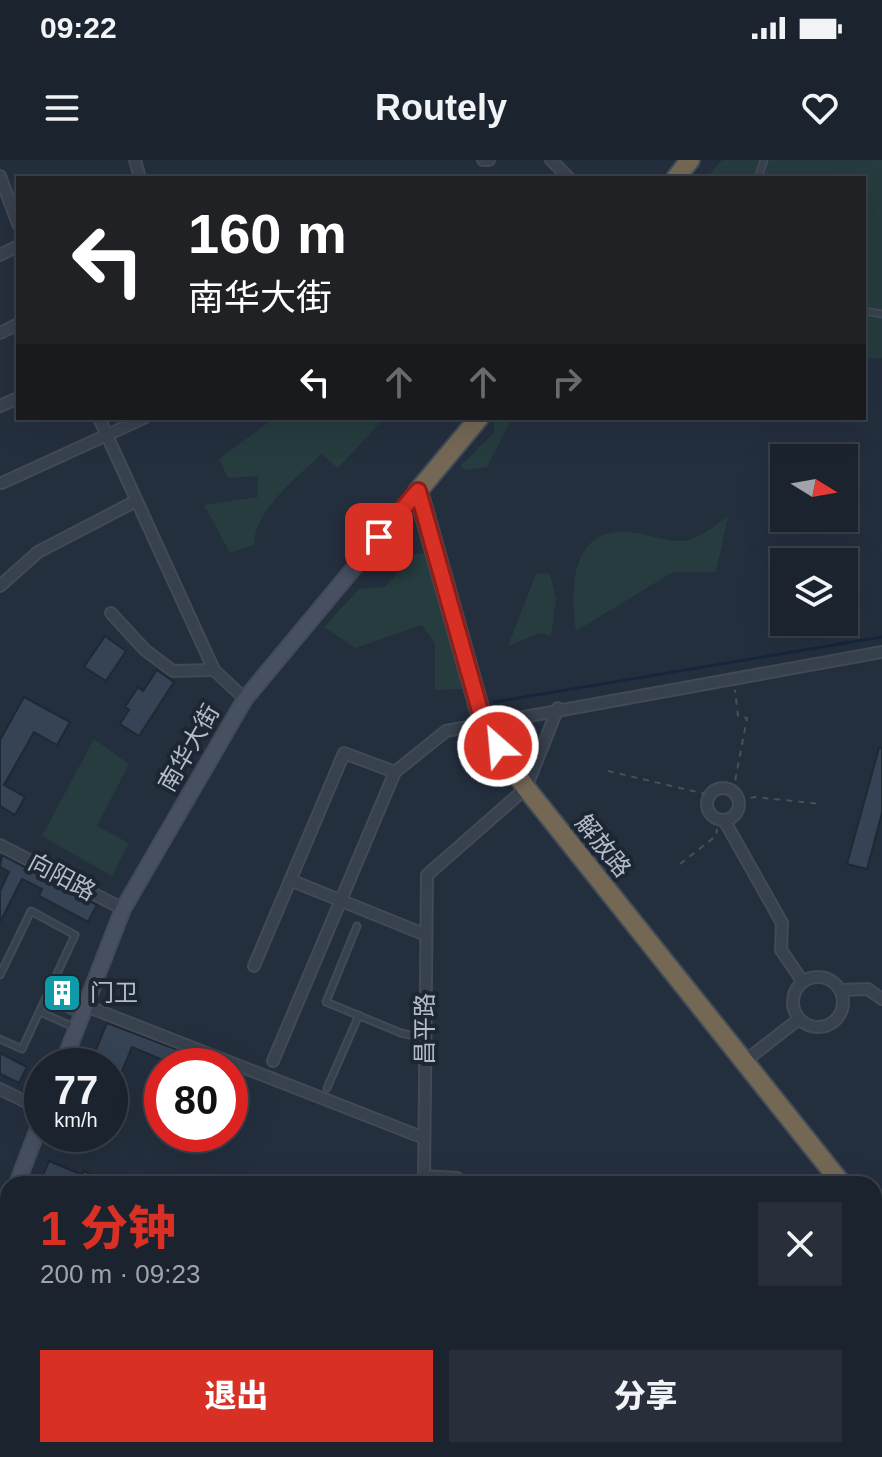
<!DOCTYPE html>
<html lang="zh">
<meta charset="utf-8">
<style>
:root{--surface:#1b232e;--page:#282f3a;--text:#f1f3f6;--muted:#a0a4aa;--line:#39404a;--accent:#d93025}
body{margin:0;font-family:Helvetica,"Noto Sans SC",sans-serif;background:var(--page);color:var(--text);height:100vh;display:flex;flex-direction:column;font-size:30px;white-space:nowrap}
*{box-sizing:border-box;margin:0}
p{font-size:26px;color:var(--muted)}
.icon{flex:none;width:44px;height:44px;fill:none;stroke:currentColor;stroke-width:2;stroke-linecap:round;stroke-linejoin:round}
.map{position:relative;flex:1;overflow:hidden}
.panel{position:absolute;left:0px;top:1016px;width:882px;height:282px;display:flex;flex-direction:column;background:var(--surface);border-radius:24px 24px 0 0;box-shadow:0 8px 32px #0002,0 0 0 2px var(--line)}
.panel>*{flex:none}
.banner{position:absolute;left:16px;top:16px;width:850px;height:244px;border-radius:0px;box-shadow:0 8px 32px #0002,0 0 0 2px var(--line);background:#202124;color:#fff;overflow:hidden}
.needle{width:52px;rotate:101deg}
.fabs{position:absolute;left:770px;top:284px;display:grid;gap:16px}
.fabs a{display:grid;place-items:center;width:88px;height:88px;border-radius:0px;background:var(--surface);box-shadow:0 8px 32px #0002,0 0 0 2px var(--line);font-size:40px}
.speed{position:absolute;left:24px;top:888px;display:flex;gap:16px;font-size:40px;font-weight:700;text-align:center}
.speed>*{display:grid;place-content:center;width:104px;height:104px;border-radius:50%;background:var(--surface);box-shadow:0 8px 32px #0002,0 0 0 2px var(--line);line-height:1}
.speed small{font-size:20px;font-weight:400}
.speed .limit{border:12px solid #d22;background:#fff;color:#111}
.pin{position:absolute;display:grid;place-items:center;width:68px;height:68px;color:#fff;margin:-34px;border-radius:16px;box-shadow:0 4px 12px #0006}
.me{position:absolute;width:88px;margin:-44px;rotate:333deg;stroke-linejoin:round;filter:drop-shadow(0 0 6px #0008)}
.turn{display:flex;align-items:center;gap:28px;height:168px;padding:0 40px;font-size:36px}
.turn .icon{width:104px;height:104px;stroke-width:2.5}
.turn b{display:block;font-size:56px;line-height:68px}
.lanes{display:flex;align-items:center;height:76px;padding:0 40px;background:#0003;justify-content:center;gap:40px;direction:ltr}
.lanes .off{opacity:.35}
.round{display:grid;place-items:center;flex:none;width:84px;height:84px;border-radius:0px;background:var(--page)}
.headline{display:flex;align-items:center;justify-content:space-between;height:136px;padding:0 40px}
h1{font-size:48px;font-weight:800;line-height:60px;color:var(--accent)}
.action{display:flex;gap:16px;margin-top:auto;padding:16px 40px}
.action a{flex:1;height:92px;border-radius:0px;background:var(--accent);color:#fff;font-size:32px;font-weight:800;line-height:92px;text-align:center}
.action a+a{background:var(--page);color:var(--text)}
.status{display:flex;justify-content:space-between;align-items:center;height:56px;padding:0 40px;background:var(--surface);direction:ltr}
.status svg{height:22px;fill:currentColor}
header{display:flex;justify-content:space-between;align-items:center;height:104px;padding:0 40px;background:var(--surface);font-size:36px;font-weight:800}
.map>svg:first-child{display:block}
</style>
<div class="status"><b>09:22</b><svg viewBox="0 0 49 12"><path d="M0 12V9h3v3zM5 12V6h3v6zM10 12V3h3v9zM15 12V0h3v12zM26 1h20v11H26zM47 4h2v5h-2z"/></svg></div>
<header><svg class="icon" aria-label="menu" viewBox="0 0 24 24"><path d="M4 6h16M4 12h16M4 18h16"/></svg>Routely<svg class="icon" aria-label="heart" viewBox="0 0 24 24"><path d="M12 20l-8-8c-3-5 5-10 8-4 3-6 11-1 8 4z"/></svg></header>
<div class="map">
<svg width="882" height="1297" viewBox="0 0 882 1297">
<rect width="100%" height="100%" fill="#242f3e"/>
<g fill="#263c3f">
<path d="M722,0H882V198L864,199V18H706Z"/>
<path d="M274,258H374L379,264L338,308L321,294C297,318 254,350 254,385L230,393L204,345L258,337V316L228,318L219,299Z"/>
<path d="M498,258H512L487,307L465,310L460,306L495,272L493,264Z"/>
<path d="M728,356L716,412H673L576,471C570,425 571,362 637,373C654,376 675,385 691,379C704,375 717,364 728,356Z"/>
<path d="M434,393L463,529L435,530V483L422,465L355,488L324,467L359,429L385,427L414,394Z"/>
<path d="M541,413L550,414L556,439L551,476L540,473L508,486L536,414Z"/>
<path d="M94,579L129,604L97,666L129,683L112,716L42,676Z"/>
</g>
<g fill="none" stroke-linecap="round" stroke-linejoin="round">
<path stroke="#17263c" stroke-width="3" d="M494,542L882,477"/>
</g>
<g fill="#364354" stroke="#1f2835" stroke-width="2">
<path d="M105,476L126,491L106,521L84,507Z"/>
<path d="M157,510L174,522L139,576L120,564L129,550L125,547L138,527L143,531Z"/>
<path d="M24,537L70,562L57,585L34,572L4,625L25,637L15,655L0,646V580Z"/>
<path d="M879,588H882V653L867,709L847,704Z"/>
<path d="M2,695L97,745L88,762L39,736L42,729L22,719L0,762V731L9,712L0,707Z"/>
<path d="M107,863L178,890L176,896L200,906H177L132,887L110,940V906H89Z"/>
<path d="M0,893L27,907L19,923L0,914Z"/>
<path d="M49,1001L82,1015L84,1011L113,1024H39Z"/>
</g>
<g fill="none" stroke-linecap="round" stroke-linejoin="round">
<g stroke="#414a57" stroke-width="9">
<g id="lane">
<path d="M758,18L764,0"/>
<path d="M864,151L882,154"/>
<path d="M357,766L326,842L401,873L424,878"/>
<path d="M0,815L31,751L75,775L22,889L0,879"/>
<path d="M46,839L81,855"/>
<path d="M40,852L76,868"/>
<path d="M327,928L359,855"/>
</g>
</g>
<g stroke="#414a57" stroke-width="14">
<g id="street">
<path d="M135,0L140,18"/>
<path d="M483,0H489"/>
<path d="M551,0L569,18"/>
<path d="M0,16L18,64"/>
<path d="M0,95L18,86"/>
<path d="M0,173L18,164"/>
<path d="M0,246L18,238"/>
<path d="M99,258L214,510L245,539"/>
<path d="M2,323L144,258"/>
<path d="M0,426L38,392L136,341"/>
<path d="M111,453L145,490L173,511L214,510"/>
<circle cx="723" cy="644" r="16"/>
<path d="M724,660L782,763L781,790L803,822"/>
<path d="M0,685L123,749"/>
<path d="M290,720L426,775"/>
<path d="M254,806L344,593L395,612"/>
<circle cx="818" cy="842" r="25"/>
<path d="M840,830L868,829L882,839"/>
<path d="M86,846L424,978"/>
<path d="M273,901L395,612L446,571L882,492"/>
<path d="M745,901L799,859"/>
<path d="M0,929L42,950"/>
<path d="M424,1016L457,1018L462,1024"/>
<path d="M424,1024L427,715L526,628L558,548"/>
<path d="M0,1087L8,1091"/>
<path d="M874,1130L882,1123"/>
<path d="M431,1290V1297"/>
<path d="M102,1297L107,1292"/>
<path d="M681,1297L689,1290"/>
</g>
</g>
<g stroke="#414a57" stroke-width="18">
<g id="secondary">
<path d="M62,906L123,749L245,539L418,331"/>
<path d="M17,1024L42,958"/>
<path d="M0,1056L8,1044"/>
</g>
</g>
<g stroke="#434c59" stroke-width="22">
<g id="highway">
<path d="M676,18L690,0"/>
<path d="M418,331L484,565L526,628L842,1024"/>
<path d="M418,331L479,258"/>
<path d="M874,1066L882,1076"/>
</g>
</g>
<g stroke="#3f5557" stroke-width="2" stroke-dasharray="6 6" stroke-linecap="butt">
<path d="M608,611L710,635"/>
<path d="M733,632L747,558L738,556L735,530"/>
<path d="M739,641L754,637L822,644"/>
<path d="M680,704L716,676L717,669"/>
</g>
<use href="#lane" stroke="#38414e" stroke-width="5"/>
<use href="#street" stroke="#38414e" stroke-width="10"/>
<use href="#secondary" stroke="#465061" stroke-width="14"/>
<use href="#highway" stroke="#746855" stroke-width="18"/>
<g stroke="#5a6575" stroke-width="3" stroke-dasharray="8 8" stroke-linecap="butt">
<path d="M292,1290L308,1297"/>
<path d="M0,1297L13,1290"/>
</g>
</g>
<g fill="none" stroke-linecap="round" stroke-linejoin="round">
<g stroke="#8d1f18" stroke-width="20">
<path id="route" d="M379,377L418,331L484,565L498,586"/>
</g>
<use href="#route" stroke="#d93025" stroke-width="14"/>
</g>
<defs>
<g id="building-square" transform="scale(2)"><rect x="-9" y="-9" width="18" height="18" rx="4" fill="#0f9aa8" stroke="#1d2633"/><path d="M-4-6H4V6H1V3H-1V6H-4ZM-2.5-4.3h1.7v1.8h-1.7ZM.8-4.3h1.7v1.8H.8ZM-2.5-1h1.7V.8h-1.7ZM.8-1h1.7V.8H.8Z" fill="#fff"/></g>
</defs>
<g fill-rule="evenodd">
<use href="#building-square" x="62" y="833"/>
</g>
<g text-anchor="middle" stroke-width="8" stroke-linejoin="round" paint-order="stroke">
<g font-size="24" fill="#b4bcc9" stroke="#1d2633">
<text transform="translate(189 588) rotate(-60)" y="8">南华大街</text>
<text transform="translate(603 686) rotate(51)" y="8">解放路</text>
<text transform="translate(62 717) rotate(28)" y="8">向阳路</text>
<text transform="translate(425 869) rotate(-90)" y="8">昌平路</text>
</g>
<g font-size="24" fill="#b4bcc9" stroke="#1d2633" text-anchor="start">
<text x="90" y="841">门卫</text>
</g>
</g>
</svg>
<div class="fabs">
<a><svg class="needle" viewBox="-14 -14 28 28"><path d="M0-13l5 13h-10z" fill="#e53935"/><path d="M0 13l5-13h-10z" fill="#a0a4aa"/></svg></a>
<a><svg class="icon" aria-label="layers" viewBox="0 0 24 24"><path d="M12 4l9 5-9 5-9-5zM3 14l9 5 9-5"/></svg></a>
</div>
<div class="speed"><div>77<small>km/h</small></div><div class="limit">80</div></div>
<div class="pin" style="left:379px;top:377px;background:#d93025"><svg class="icon" aria-label="arrive" viewBox="0 0 24 24"><path d="M6 21V4h12l-3 4 3 4H6"/></svg></div>
<svg class="me" style="left:498px;top:586px" viewBox="-20 -20 40 40"><circle r="17" fill="#d93025" stroke="#fff" stroke-width="3"/><path d="M0-11L8 9 0 5-8 9z" fill="#fff"/></svg>
<div class="banner">
<div class="turn"><svg class="icon" aria-label="left" viewBox="0 0 24 24"><path d="M17 20v-9H6M10 6l-5 5 5 5"/></svg><div><b>160 m</b>南华大街</div></div>
<div class="lanes"><svg class="icon" aria-label="left" viewBox="0 0 24 24"><path d="M17 20v-9H6M10 6l-5 5 5 5"/></svg><svg class="icon off" aria-label="ahead" viewBox="0 0 24 24"><path d="M12 20V5M6 11l6-6 6 6"/></svg><svg class="icon off" aria-label="ahead" viewBox="0 0 24 24"><path d="M12 20V5M6 11l6-6 6 6"/></svg><svg class="icon off" aria-label="right" viewBox="0 0 24 24"><path d="M7 20v-9h11M14 6l5 5-5 5"/></svg></div>
</div>
<section class="panel">
<div class="headline"><div><h1>1 分钟</h1><p>200 m · 09:23</p></div><a class="round"><svg class="icon" aria-label="close" viewBox="0 0 24 24"><path d="M6 6l12 12M18 6L6 18"/></svg></a></div>
<div class="action"><a>退出</a><a>分享</a></div>
</section>
</div>
